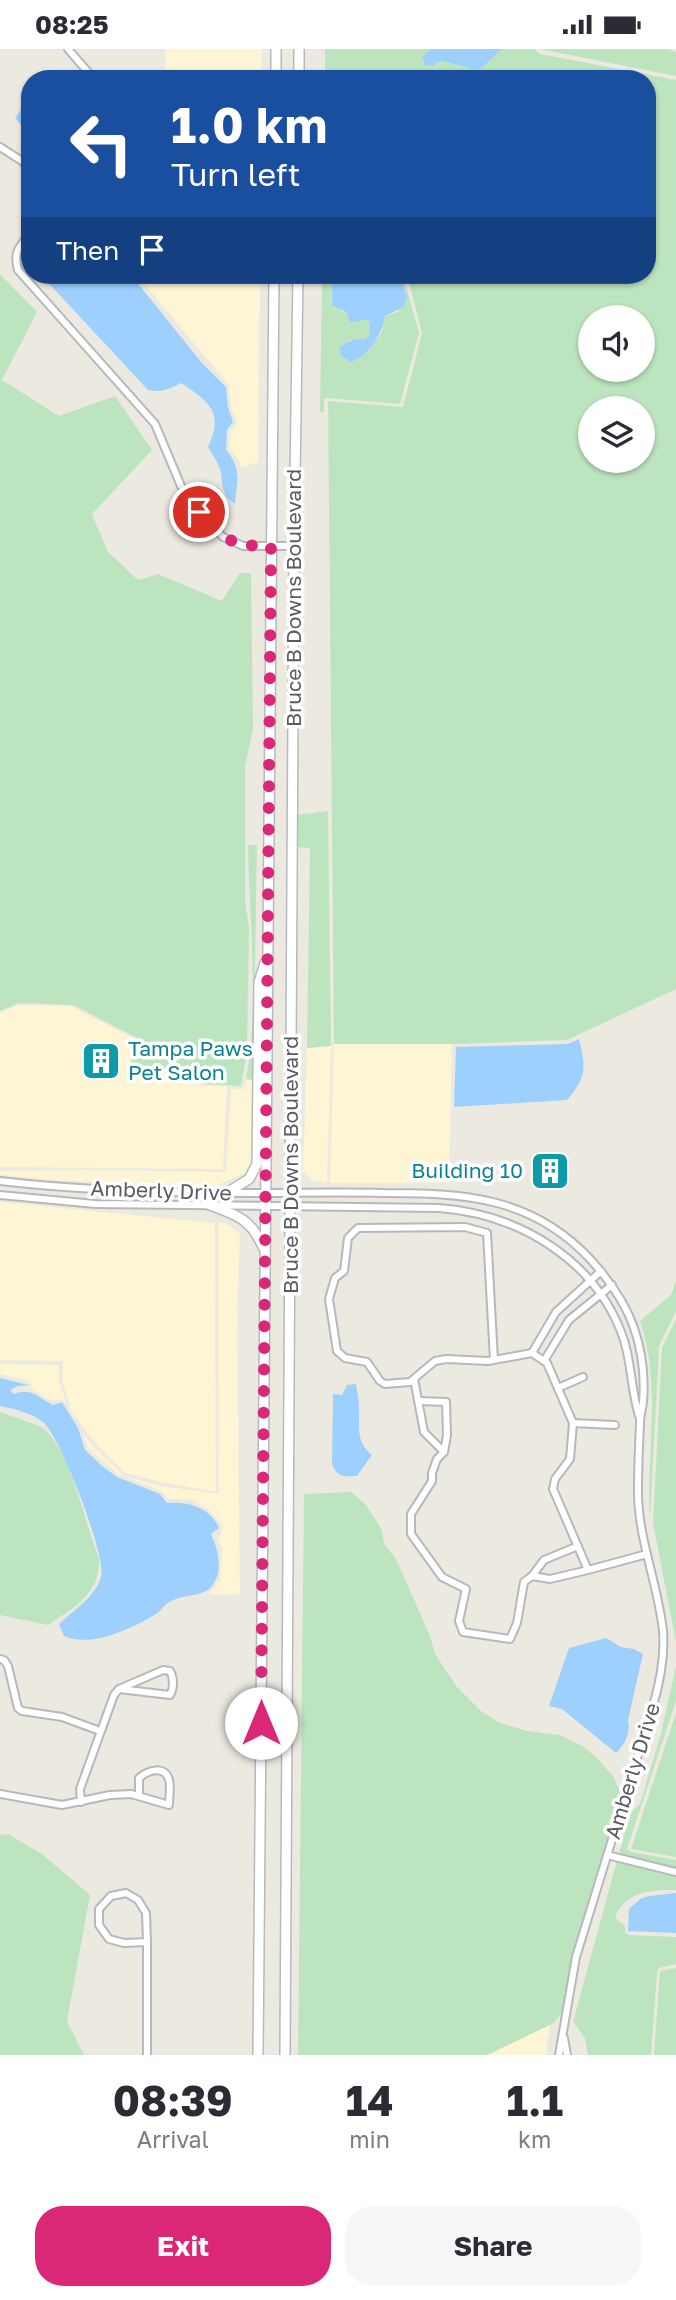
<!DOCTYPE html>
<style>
:root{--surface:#fff;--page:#f7f7f7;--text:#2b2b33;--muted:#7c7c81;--accent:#db2777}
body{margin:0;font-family:"Golos Text",sans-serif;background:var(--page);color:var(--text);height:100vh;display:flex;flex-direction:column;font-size:26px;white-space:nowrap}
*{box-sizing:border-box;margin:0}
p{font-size:23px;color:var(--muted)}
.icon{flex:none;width:38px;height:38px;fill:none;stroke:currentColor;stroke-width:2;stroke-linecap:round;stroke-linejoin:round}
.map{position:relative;height:2006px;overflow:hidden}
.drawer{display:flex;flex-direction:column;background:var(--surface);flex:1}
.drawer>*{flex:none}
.hud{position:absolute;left:21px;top:21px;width:635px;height:214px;border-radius:28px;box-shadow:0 2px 5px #0004;background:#1a4fa0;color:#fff;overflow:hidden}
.fabs{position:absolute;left:578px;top:256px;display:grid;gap:14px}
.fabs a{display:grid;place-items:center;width:77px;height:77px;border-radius:50%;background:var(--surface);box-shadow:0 2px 5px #0004;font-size:35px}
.pin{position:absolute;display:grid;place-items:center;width:60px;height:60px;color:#fff;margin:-30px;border:4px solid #fff;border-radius:50%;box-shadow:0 2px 7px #0007}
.me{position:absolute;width:77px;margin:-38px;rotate:0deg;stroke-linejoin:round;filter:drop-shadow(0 0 5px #0008)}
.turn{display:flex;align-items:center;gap:24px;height:147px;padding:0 35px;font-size:32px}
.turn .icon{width:91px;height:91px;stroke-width:2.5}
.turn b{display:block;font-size:49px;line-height:60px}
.then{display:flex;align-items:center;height:66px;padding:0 35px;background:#0003;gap:14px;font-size:26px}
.eta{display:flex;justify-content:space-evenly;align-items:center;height:119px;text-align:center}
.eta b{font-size:42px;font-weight:700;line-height:49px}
.button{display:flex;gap:14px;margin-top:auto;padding:14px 35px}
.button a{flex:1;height:80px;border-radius:28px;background:var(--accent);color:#fff;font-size:28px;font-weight:700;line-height:80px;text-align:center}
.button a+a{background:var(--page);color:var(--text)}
.status{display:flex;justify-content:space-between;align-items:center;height:49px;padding:0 35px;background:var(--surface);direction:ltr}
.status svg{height:19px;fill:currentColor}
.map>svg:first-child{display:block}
</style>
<div class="status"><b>08:25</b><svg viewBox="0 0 49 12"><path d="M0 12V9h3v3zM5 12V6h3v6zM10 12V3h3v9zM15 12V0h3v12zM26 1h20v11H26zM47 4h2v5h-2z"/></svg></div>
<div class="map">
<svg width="676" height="2006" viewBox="0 0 676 2006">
<rect width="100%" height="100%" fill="#eceae0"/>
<g fill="#fdf5d4">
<path d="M165,0H262L261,30H165Z"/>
<path d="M137,226H260L258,413L241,419L239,411L229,400L231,383L237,374L231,357L229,336Z"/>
<path d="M17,956L70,957L137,991L129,1019L199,1023L202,1037H227L223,1120L0,1118V964Z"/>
<path d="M334,995H452L449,1134H330Z"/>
<path d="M331,997L327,1134L312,1131L303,1122L307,999Z"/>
<path d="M246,1030L253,1031L252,1113L245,1124L213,1138L52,1131L0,1126V1122L81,1121L224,1123L226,1120L231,1040H244Z"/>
<path d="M0,1153L215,1174L216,1443L161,1433L125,1424L96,1395L72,1364L62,1330L63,1312L0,1311Z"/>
<path d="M218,1174H225L240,1184L237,1266L240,1542L239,1545L208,1546L220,1531L222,1499L218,1493L222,1480L221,1474L209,1461L194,1451L169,1450L161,1442L118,1425L88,1399L83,1384L94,1398L124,1427L161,1437L219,1445Z"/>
<path d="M0,1315L59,1316V1331L66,1354L62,1350L53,1352L46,1349L31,1339L32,1335L25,1331L0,1325Z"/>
<path d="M550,1976L546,2006H487L495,2000Z"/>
</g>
<g fill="#bce4be" fill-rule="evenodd">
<path d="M325,0H534L540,5L676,31V940L567,991L452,995H334L328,352L403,358L422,284L407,226H648V30H325ZM590,268H642V320H590ZM590,359H642V411H590Z"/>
<path d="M539,0H666L676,3V27Z"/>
<path d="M0,225L37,263L2,331L59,367L115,347L152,401L92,465L108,503L138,531L158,525L222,552L240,524H251L253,680L245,717V851L249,879L247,1004L241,1037L203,1035L201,1021L129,1019L139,990L73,956L19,954L0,962Z"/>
<path d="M322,226H331V251L342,263L347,264L354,274L362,269L367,270L370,274L369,287L365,291H350L339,300L368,303L381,284L385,267L398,263L407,247L398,226H403L419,284L400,355L326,349L324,351V364L320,363Z"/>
<path d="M328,762L331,997L307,999L310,799L297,798V766Z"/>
<path d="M248,796H257L253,1031L246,1030C260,953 249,873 248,796Z"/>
<path d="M676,1231V1262L659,1297L650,1470C646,1404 662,1335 640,1272L671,1246Z"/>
<path d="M676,1270V1593L653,1474L662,1299Z"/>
<path d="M0,1363L42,1378C72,1402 84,1473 99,1509C101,1544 74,1559 48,1576L0,1566Z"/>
<path d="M351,1443L366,1456L382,1481L384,1495L396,1510L430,1587L435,1605L456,1637L482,1663L500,1674L527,1682L560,1686L584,1698L597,1709L613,1727L622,1748L564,1961L554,1974L487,2006H298L304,1445Z"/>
<path d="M676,1617V1652L627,1800L631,1803L676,1811V1841C651,1841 625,1842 615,1869L625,1877V1884L629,1886L676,1888V1915L659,1919L657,1922L651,2006H588L585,1989L573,1973L630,1764L640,1755L661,1685Z"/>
<path d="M676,1664V1808L631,1800Z"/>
<path d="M8,1785L42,1805L90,1846L67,1972L84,2006H0V1786Z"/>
<path d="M676,1919V2006H654L660,1922Z"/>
</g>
<g fill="#9ed0fe">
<path d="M431,0H502L479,21L443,12L437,13L433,17L425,16L422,8Z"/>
<path d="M23,58L30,59V86L15,69Z"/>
<path d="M41,226H131L202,314L226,338L228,358L233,373L227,381L226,401C242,420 237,431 235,455C223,447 222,437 221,425C220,416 212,405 208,398C225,363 208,352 181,334C169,340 162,344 148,341Z"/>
<path d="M331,226H398L407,247L404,258L385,267C381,287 370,306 351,313L341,307L339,299C347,293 355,288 365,291L369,287L370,274L367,270L350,274L347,264L332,256Z"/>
<path d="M579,990C586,1019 587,1027 567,1051L454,1058L456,998L568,995Z"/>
<path d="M0,1329L29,1336L18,1337L10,1341L14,1345C31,1338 39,1349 53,1356L62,1353L78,1379L85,1401L102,1417L117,1428L160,1445L167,1454C188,1452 210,1458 219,1479L211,1485C217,1498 223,1518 215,1532C206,1551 183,1543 168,1554C163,1557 161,1562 156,1565C131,1580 92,1599 64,1587L59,1575C74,1561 95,1548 101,1528C107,1508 61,1390 44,1374C33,1364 14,1360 0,1357Z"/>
<path d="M356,1335C357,1342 359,1350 359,1358C360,1378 355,1392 372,1406L357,1427C344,1428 337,1428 332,1415L333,1345L342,1346L347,1336Z"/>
<path d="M606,1589L621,1598L634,1600L643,1605L628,1671C631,1684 625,1695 616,1704L562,1660L549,1657L569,1599Z"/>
<path d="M676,1844V1884L628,1882L629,1860L640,1850L649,1847Z"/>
</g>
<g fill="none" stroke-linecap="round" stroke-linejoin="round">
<g stroke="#b6b8bd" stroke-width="10">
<g id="street">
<path d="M68,0L94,30"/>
<path d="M0,98L22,112L30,121"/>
<path d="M30,184C19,199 13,202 18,221L155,375L181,437L199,463L216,481L223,488L243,497H294"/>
<path d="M0,1132C84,1142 169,1144 253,1144C296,1144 340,1143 383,1144C463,1144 532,1147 591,1211C609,1231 625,1253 634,1279C642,1302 645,1329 643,1353C642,1360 640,1367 640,1375C639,1396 638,1418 638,1439C637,1488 658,1534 663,1582C665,1608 660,1633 653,1657L576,1908L559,2006"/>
<path d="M0,1146L95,1155L439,1159C519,1165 597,1211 624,1291C632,1317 631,1344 640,1370"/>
<path d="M532,1304L556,1263L601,1222"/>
<path d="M494,1311L487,1184L465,1178L358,1179L348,1189L344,1222L335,1229L329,1250L337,1302L345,1309L367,1313L380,1332L385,1335L410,1333L435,1312L446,1310L488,1312L532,1304L547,1314L573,1374L570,1410L555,1430L553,1440L588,1521L647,1505"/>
<path d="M544,1312L569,1271L612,1236"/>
<path d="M414,1330L424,1383L444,1403L437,1410L432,1424V1432L411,1465V1485L442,1528L466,1540L459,1572L463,1583L510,1590L517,1574L524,1533L532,1527L544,1511L578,1497"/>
<path d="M558,1339L583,1328"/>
<path d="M419,1352L446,1353L447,1386L444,1403"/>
<path d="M573,1374L615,1376"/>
<path d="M532,1527L550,1530L588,1521"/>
<path d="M0,1610L4,1611L8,1617L18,1659L22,1662L62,1668L100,1682"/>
<path d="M0,1745L62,1756L110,1746L131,1745L169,1756C169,1748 171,1738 169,1731C165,1716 148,1721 139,1729V1747"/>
<path d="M81,1753L80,1740L114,1646L119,1640L163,1621L170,1622C174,1629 174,1639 170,1646L119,1640"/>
<path d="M607,1806L676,1823"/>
<path d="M564,1989L567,2006"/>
<path d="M147,2006V1893L146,1864L138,1851L126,1844L111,1847L99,1860V1876L109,1890L124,1894L147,1893"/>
</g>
</g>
<g stroke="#b6b9bf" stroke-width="12">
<g id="secondary">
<path d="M276,30V0"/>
<path d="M299,30V0"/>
<path d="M228,1143L249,1130L257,1115L259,933L265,914"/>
<path d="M210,1156C237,1166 251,1170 263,1198"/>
<path d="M258,2006L274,226"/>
<path d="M285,2006L294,497L298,226"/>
</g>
</g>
<use href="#street" stroke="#fff" stroke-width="6"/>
<use href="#secondary" stroke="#fff" stroke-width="9"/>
</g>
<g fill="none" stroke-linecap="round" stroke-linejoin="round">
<path stroke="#db2777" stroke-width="12" stroke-dasharray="0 21.6" d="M199,463C227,492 230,497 271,497L261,1674"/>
</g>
<defs>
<g id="building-square" transform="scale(2.0125)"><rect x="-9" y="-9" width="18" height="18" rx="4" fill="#0f9aa8" stroke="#fff"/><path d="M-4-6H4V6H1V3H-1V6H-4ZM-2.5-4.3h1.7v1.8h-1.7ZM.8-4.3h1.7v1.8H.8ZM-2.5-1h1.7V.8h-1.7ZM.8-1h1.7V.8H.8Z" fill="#fff"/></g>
</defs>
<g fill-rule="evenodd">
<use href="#building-square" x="101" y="1012"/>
<use href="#building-square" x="550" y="1122"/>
</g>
<g text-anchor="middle" stroke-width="7" stroke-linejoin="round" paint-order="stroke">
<g font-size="21" fill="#595c61" stroke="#fff">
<text transform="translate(294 549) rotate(-90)" y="7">Bruce B Downs Boulevard</text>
<text transform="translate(291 1116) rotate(-90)" y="7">Bruce B Downs Boulevard</text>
<text transform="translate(161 1142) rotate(2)" y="7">Amberly Drive</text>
<text transform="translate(633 1722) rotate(-73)" y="7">Amberly Drive</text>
</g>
<g font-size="21" fill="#0d838f" stroke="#fff" text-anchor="start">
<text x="128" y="1007">Tampa Paws<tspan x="128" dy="24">Pet Salon</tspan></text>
<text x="523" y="1129" text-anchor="end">Building 10</text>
</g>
</g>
</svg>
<div class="fabs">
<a><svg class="icon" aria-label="sound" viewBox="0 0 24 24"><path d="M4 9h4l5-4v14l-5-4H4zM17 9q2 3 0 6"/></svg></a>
<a><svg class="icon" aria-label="layers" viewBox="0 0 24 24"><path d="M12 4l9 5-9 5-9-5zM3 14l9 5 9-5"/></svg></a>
</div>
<div class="pin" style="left:199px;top:463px;background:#d93025"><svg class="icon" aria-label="arrive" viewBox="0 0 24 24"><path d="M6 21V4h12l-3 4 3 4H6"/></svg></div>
<svg class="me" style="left:261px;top:1674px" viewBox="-20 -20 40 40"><circle r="19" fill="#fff"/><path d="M0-13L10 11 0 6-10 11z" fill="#db2777"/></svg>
<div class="hud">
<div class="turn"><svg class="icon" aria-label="left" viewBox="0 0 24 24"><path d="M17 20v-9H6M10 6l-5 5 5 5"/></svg><div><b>1.0 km</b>Turn left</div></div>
<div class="then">Then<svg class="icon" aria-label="arrive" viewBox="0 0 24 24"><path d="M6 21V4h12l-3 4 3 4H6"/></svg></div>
</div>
</div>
<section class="drawer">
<div class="eta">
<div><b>08:39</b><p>Arrival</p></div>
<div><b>14</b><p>min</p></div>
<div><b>1.1</b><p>km</p></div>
</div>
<div class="button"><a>Exit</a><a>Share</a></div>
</section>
